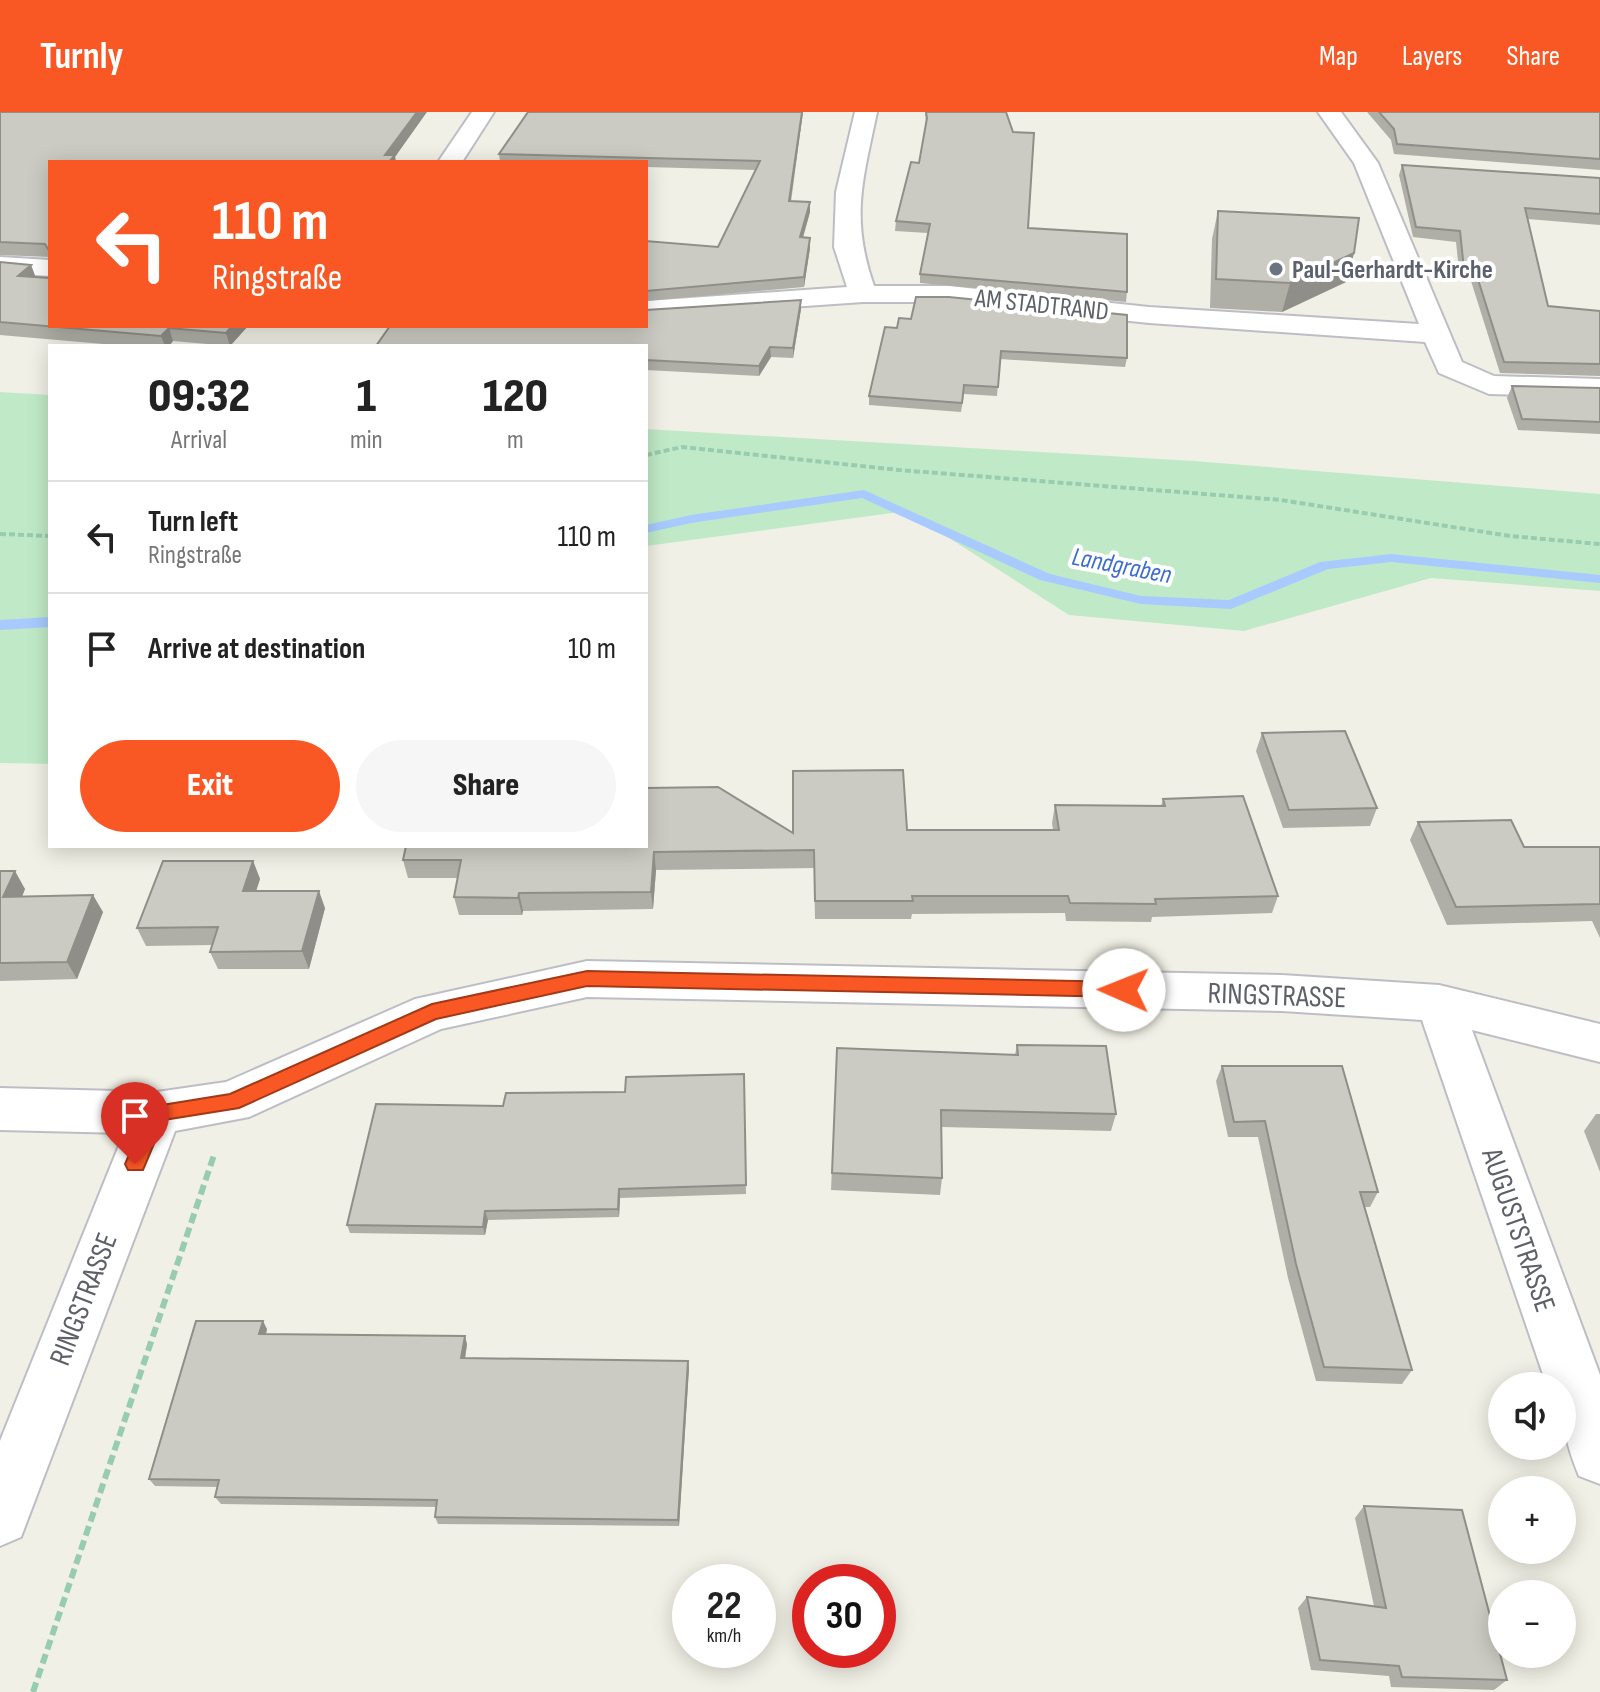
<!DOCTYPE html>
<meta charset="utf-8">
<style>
:root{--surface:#fff;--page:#f6f6f6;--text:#222;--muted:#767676;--line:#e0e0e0;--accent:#f95824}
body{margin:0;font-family:"Sofia Sans Condensed",sans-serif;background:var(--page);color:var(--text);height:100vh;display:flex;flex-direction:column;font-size:30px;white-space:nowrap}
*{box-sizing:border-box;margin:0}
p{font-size:26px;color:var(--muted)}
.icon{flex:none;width:44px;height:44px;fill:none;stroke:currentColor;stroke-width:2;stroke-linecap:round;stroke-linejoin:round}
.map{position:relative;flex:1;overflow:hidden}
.drawer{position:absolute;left:48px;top:232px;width:600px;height:504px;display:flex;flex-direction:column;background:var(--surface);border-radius:0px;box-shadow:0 4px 20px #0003}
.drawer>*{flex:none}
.top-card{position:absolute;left:48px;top:48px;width:600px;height:168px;border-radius:0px;box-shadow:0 4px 20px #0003;background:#f95824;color:#fff;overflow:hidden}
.buttons{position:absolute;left:1488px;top:1260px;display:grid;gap:16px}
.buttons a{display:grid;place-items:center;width:88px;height:88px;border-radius:50%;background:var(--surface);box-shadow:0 4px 20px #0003;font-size:40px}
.speed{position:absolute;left:672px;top:1452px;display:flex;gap:16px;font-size:40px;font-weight:700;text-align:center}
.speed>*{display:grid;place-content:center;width:104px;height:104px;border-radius:50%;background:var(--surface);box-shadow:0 4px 20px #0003;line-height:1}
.speed small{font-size:20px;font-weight:400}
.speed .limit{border:12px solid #d22;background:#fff;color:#111}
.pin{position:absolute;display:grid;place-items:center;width:68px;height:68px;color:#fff;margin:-82px -34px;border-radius:50% 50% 50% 0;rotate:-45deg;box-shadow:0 0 8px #0007}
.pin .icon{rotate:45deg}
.me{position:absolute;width:88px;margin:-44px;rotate:271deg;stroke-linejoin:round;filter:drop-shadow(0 0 6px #0008)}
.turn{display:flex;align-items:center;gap:28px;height:168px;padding:0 32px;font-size:36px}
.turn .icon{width:104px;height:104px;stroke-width:2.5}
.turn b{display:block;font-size:56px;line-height:68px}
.eta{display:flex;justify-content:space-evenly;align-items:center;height:136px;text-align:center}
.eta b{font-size:48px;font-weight:800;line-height:56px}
.cta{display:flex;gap:16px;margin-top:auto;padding:16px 32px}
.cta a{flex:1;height:92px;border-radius:48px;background:var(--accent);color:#fff;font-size:32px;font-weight:800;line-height:92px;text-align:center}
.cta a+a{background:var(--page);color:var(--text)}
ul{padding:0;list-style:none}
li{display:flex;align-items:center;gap:24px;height:112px;padding:0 32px;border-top:2px solid var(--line)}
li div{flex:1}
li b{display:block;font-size:30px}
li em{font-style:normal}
header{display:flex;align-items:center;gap:48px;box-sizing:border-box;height:112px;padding:0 40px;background:var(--accent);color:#fff}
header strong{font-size:38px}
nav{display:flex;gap:44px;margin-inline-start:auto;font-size:28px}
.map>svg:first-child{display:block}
</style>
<header>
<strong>Turnly</strong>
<nav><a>Map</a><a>Layers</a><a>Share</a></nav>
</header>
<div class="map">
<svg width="1600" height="1580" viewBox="0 0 1600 1580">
<rect width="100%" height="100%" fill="#f1f0e6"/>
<g fill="#c0eac7">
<path d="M0,280L50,283V652L0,651Z"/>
<path d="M646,317L1194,349L1600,382V479L1431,466L1244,519L1069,503L907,399L646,434Z"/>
</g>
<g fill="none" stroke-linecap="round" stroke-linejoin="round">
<g fill="#a8caff" fill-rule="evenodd">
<path d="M864,378L1050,462L1141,484L1229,488L1320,450L1391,442L1600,463V471L1391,450L1328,457L1231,497L1141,492L1040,468L862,386L691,411L646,421V413L691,403Z"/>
<path d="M50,505V515L0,518V508Z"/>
</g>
<g stroke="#bdbec5" stroke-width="4">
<g id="minor">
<path d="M472,0H494L462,50H438Z"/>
<path d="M855,0H877C863,68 850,106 874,174H949L1149,195L1419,212L1354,51L1318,0H1341L1378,51L1462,250L1494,264L1600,267V285L1489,282L1439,261L1425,230L1149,211L949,190H863L646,205V189L847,175L834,135L836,80Z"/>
<path d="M0,145L50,148V164L0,161Z"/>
<path d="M587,849L1282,863L1439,873L1600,912V950L1472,918L1600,1263V1372L1579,1364C1565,1330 1562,1310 1562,1274H1547L1422,908L1282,899L587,885L441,917L249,1005L175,1019L21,1425L0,1434V1329L124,1021L0,1018V976L157,980L226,970L415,887Z"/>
</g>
</g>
<g stroke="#98ccb0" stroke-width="4" stroke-dasharray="6 3" stroke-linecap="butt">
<path d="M646,343L682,335L899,358L1281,388L1510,424L1600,432"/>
<path d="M0,422L50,424"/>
</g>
<path stroke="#98ccb0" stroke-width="6" stroke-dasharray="10 5" stroke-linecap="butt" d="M33,1580L214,1043"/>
<use href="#minor" fill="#fff" fill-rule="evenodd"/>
</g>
<g fill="#afafa8">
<path d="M0,0L395,45L396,50H50V145L0,143Z"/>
<path d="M528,0H803L791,90H810V100L803,126H810V136L804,175L646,189V129L718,135L756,58L646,55V50H500L499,42Z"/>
<path d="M925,0H1006L1028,116L1127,180L1126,190L920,171V162L928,121L895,119L896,109L919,51L926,10Z"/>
<path d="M1367,0H1600V58L1394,42L1391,28Z"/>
<path d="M1402,53L1600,66V113L1528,107L1548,194L1600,199V264L1500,261L1471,169L1460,168L1456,130L1413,125L1399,63Z"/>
<path d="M1218,99L1354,141L1346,170L1282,200L1210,196L1212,127Z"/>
<path d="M0,150L31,153L35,165L248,214L230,234L173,229L169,234H126L0,223Z"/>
<path d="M801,197L793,246L771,245L759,264L646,258V234Z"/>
<path d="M897,216L1127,246L1125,255L1000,247L997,284L964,282L961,300L869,293V284Z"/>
<path d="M1512,274L1600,276V322L1518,318L1507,286Z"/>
<path d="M1262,621L1377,696L1370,714L1283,716L1256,639Z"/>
<path d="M1163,687L1278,784L1272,801L1152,805L1151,810L1066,809L1065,801L912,802L911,807H815L814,756L656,758L653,797L523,799L522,803H459L454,785L458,766H408L403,748L793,721L907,718H1053L1052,711L1055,693L1161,694Z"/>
<path d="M1418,710L1524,735H1600V826L1592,809L1447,813L1410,728Z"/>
<path d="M253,749L260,767L256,779L325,796L309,857H218L210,840L212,833L146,834L137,816Z"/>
<path d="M0,759L25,777L22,785L103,800L77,867L0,869Z"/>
<path d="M1017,933L1116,1002L1111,1019L942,1015V1066L940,1083L831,1078L837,936L1015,943Z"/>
<path d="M1222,954L1378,1080L1370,1095H1365L1412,1258L1402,1272L1316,1269L1288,1166L1258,1025H1228L1216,969Z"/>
<path d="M744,962L746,1082L620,1086L619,1105L488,1108L485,1123L350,1121L347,1113L503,994L625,980Z"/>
<path d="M1596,1002H1600V1060L1584,1019Z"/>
<path d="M267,1217L266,1222L467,1232L465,1246L689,1256L679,1414L438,1412L435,1405L436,1395L221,1392L215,1385L218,1375L155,1374L149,1367Z"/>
<path d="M1364,1394L1507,1568L1494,1578L1391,1575L1389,1564L1311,1558L1298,1496L1307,1485L1374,1494L1355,1406Z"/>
</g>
<g fill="#8f8e88">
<path d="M417,0H427L395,45L396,50H387L385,43Z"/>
<path d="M802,0H803L789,99V89Z"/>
<path d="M810,90V100L800,135V125Z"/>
<path d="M810,126V136L804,175V165Z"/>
<path d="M1354,141L1346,170L1282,200L1290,171Z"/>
<path d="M31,153L36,166L18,164Z"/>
<path d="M801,188V197L793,246V236Z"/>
<path d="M232,214H248L230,234L226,221Z"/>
<path d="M169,216L173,229L169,234H165L161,224Z"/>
<path d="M770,235L771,245L759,264V254Z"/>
<path d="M654,740L656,758L653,797L651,780Z"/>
<path d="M253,749L260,767L250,797L243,779Z"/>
<path d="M15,759L25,777L14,803L3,785Z"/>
<path d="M319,779L325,796L309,857L302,839Z"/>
<path d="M519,781L523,799L522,803L518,786Z"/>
<path d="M93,783L103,800L77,867L67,850Z"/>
<path d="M619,1077L620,1086L619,1105L618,1097Z"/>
<path d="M485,1099L488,1108L485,1123L483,1115Z"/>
<path d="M263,1209L267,1217L264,1230L259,1222Z"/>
<path d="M465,1224L467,1232L464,1253L461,1246Z"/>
<path d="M688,1249L689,1256L679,1414L678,1408Z"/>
</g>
<g fill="#cccbc3" stroke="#8f8e88" stroke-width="2">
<path d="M0,0H417L385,43H395L389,50H50V136L48,137L45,132L0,130Z"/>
<path d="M528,0H802L789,89L810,90L800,125L810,126L804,165L646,179V129L718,135L760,49L499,42Z"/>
<path d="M926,0H1006L1013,20L1034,21L1028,116L1127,122V180L920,162L930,112L896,109L911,50L919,51L927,6Z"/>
<path d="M1379,0H1600V47L1397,32L1394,17Z"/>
<path d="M1402,53L1600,66V102L1525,96L1548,194L1600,199V252L1504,250L1475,158L1464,157L1460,119L1416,115Z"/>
<path d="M1218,99L1359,106L1354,141L1290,171L1216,167Z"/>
<path d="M0,150L31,153L18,164L50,166V214H232L226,221L169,216L161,224L0,210Z"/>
<path d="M916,185H949L1127,203V246L1001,239L998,275L964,273L962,291L869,284L885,215L897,216L899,206L911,207Z"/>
<path d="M801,188L793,236L770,235L759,254L646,248V234H376L390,214H646V198Z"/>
<path d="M1512,274L1600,276V310L1522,307Z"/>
<path d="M1345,619L1377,696L1289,698L1262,621Z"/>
<path d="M903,658L907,718H1059L1055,693L1165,694L1163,687L1243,684L1278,784L1155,787L1156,792L1070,791L1068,784H912L913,789H815L814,738L654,740L651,780L519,781L518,786L454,785L461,748H403L406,734H646V676L718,675L793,721V659Z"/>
<path d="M1511,708L1524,735H1600V792L1456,795L1418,710Z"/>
<path d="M163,749H253L243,779H319L302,839L210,840L218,815L137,816Z"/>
<path d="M0,759H15L3,785L93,783L67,850L0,851Z"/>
<path d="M1017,933L1106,934L1116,1002L941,998L942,1066L832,1061L837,936L1018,943Z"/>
<path d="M1222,954H1342L1378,1080H1360L1412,1258L1324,1255L1296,1152L1265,1009L1234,1010Z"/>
<path d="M744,962L746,1073L619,1077L618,1097L485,1099L483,1115L347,1113L376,992L503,994L506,981L625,980L626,965Z"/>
<path d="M196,1209H263L259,1222L465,1224L461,1246L688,1249L678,1408L435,1405L437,1388L215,1385L219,1368L149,1367Z"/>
<path d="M1364,1394L1462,1398L1507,1568L1402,1565L1399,1554L1320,1548L1307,1485L1386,1496Z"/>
</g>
<path fill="#f95824" stroke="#a23917" stroke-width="2" d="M587,859L1124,870L1134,878L1124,885L587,874L436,907L239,996L164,1008L143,1058H128L125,1052L150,995L230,982L432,892Z"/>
<circle fill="#6b7280" stroke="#fff" stroke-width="3" cx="1276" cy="157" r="8"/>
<g text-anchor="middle" stroke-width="8" stroke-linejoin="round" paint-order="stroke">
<g font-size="26" font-weight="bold" fill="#5b616d" stroke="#fff" text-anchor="start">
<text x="1292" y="166">Paul-Gerhardt-Kirche</text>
</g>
<g font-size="26" fill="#5d6068" stroke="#fff">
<text transform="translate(1042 192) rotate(6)" y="9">AM STADTRAND</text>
</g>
<g font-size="26" font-style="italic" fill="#3e6dcf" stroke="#fff">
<text transform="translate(1122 453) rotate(11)" y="9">Landgraben</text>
</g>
<g font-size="30" fill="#5d6068" stroke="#fff">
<text transform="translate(1277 883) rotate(2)" y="10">RINGSTRASSE</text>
<text transform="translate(1519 1118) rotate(71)" y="10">AUGUSTSTRASSE</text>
<text transform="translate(83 1187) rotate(-69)" y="10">RINGSTRASSE</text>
</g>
</g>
</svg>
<div class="buttons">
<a><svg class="icon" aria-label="sound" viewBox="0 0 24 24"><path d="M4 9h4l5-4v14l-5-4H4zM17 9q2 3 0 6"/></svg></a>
<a>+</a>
<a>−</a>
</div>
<div class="speed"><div>22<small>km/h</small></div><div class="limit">30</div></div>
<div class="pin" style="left:135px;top:1052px;background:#d93025"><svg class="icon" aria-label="arrive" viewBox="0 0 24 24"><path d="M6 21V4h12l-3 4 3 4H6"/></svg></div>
<svg class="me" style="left:1124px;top:878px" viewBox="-20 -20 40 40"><circle r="19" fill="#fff"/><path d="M0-13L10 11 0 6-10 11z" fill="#f95824"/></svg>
<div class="top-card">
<div class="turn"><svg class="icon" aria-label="left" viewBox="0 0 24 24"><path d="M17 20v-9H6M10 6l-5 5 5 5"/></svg><div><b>110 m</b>Ringstraße</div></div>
</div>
<section class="drawer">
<div class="eta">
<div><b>09:32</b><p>Arrival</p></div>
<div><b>1</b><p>min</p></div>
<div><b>120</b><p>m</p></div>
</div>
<ul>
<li><svg class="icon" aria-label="left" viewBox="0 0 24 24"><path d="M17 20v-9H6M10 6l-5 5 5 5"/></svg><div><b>Turn left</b><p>Ringstraße</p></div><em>110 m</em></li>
<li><svg class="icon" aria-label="arrive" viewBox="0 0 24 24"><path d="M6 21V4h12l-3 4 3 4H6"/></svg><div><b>Arrive at destination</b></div><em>10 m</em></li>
</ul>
<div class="cta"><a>Exit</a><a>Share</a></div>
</section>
</div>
